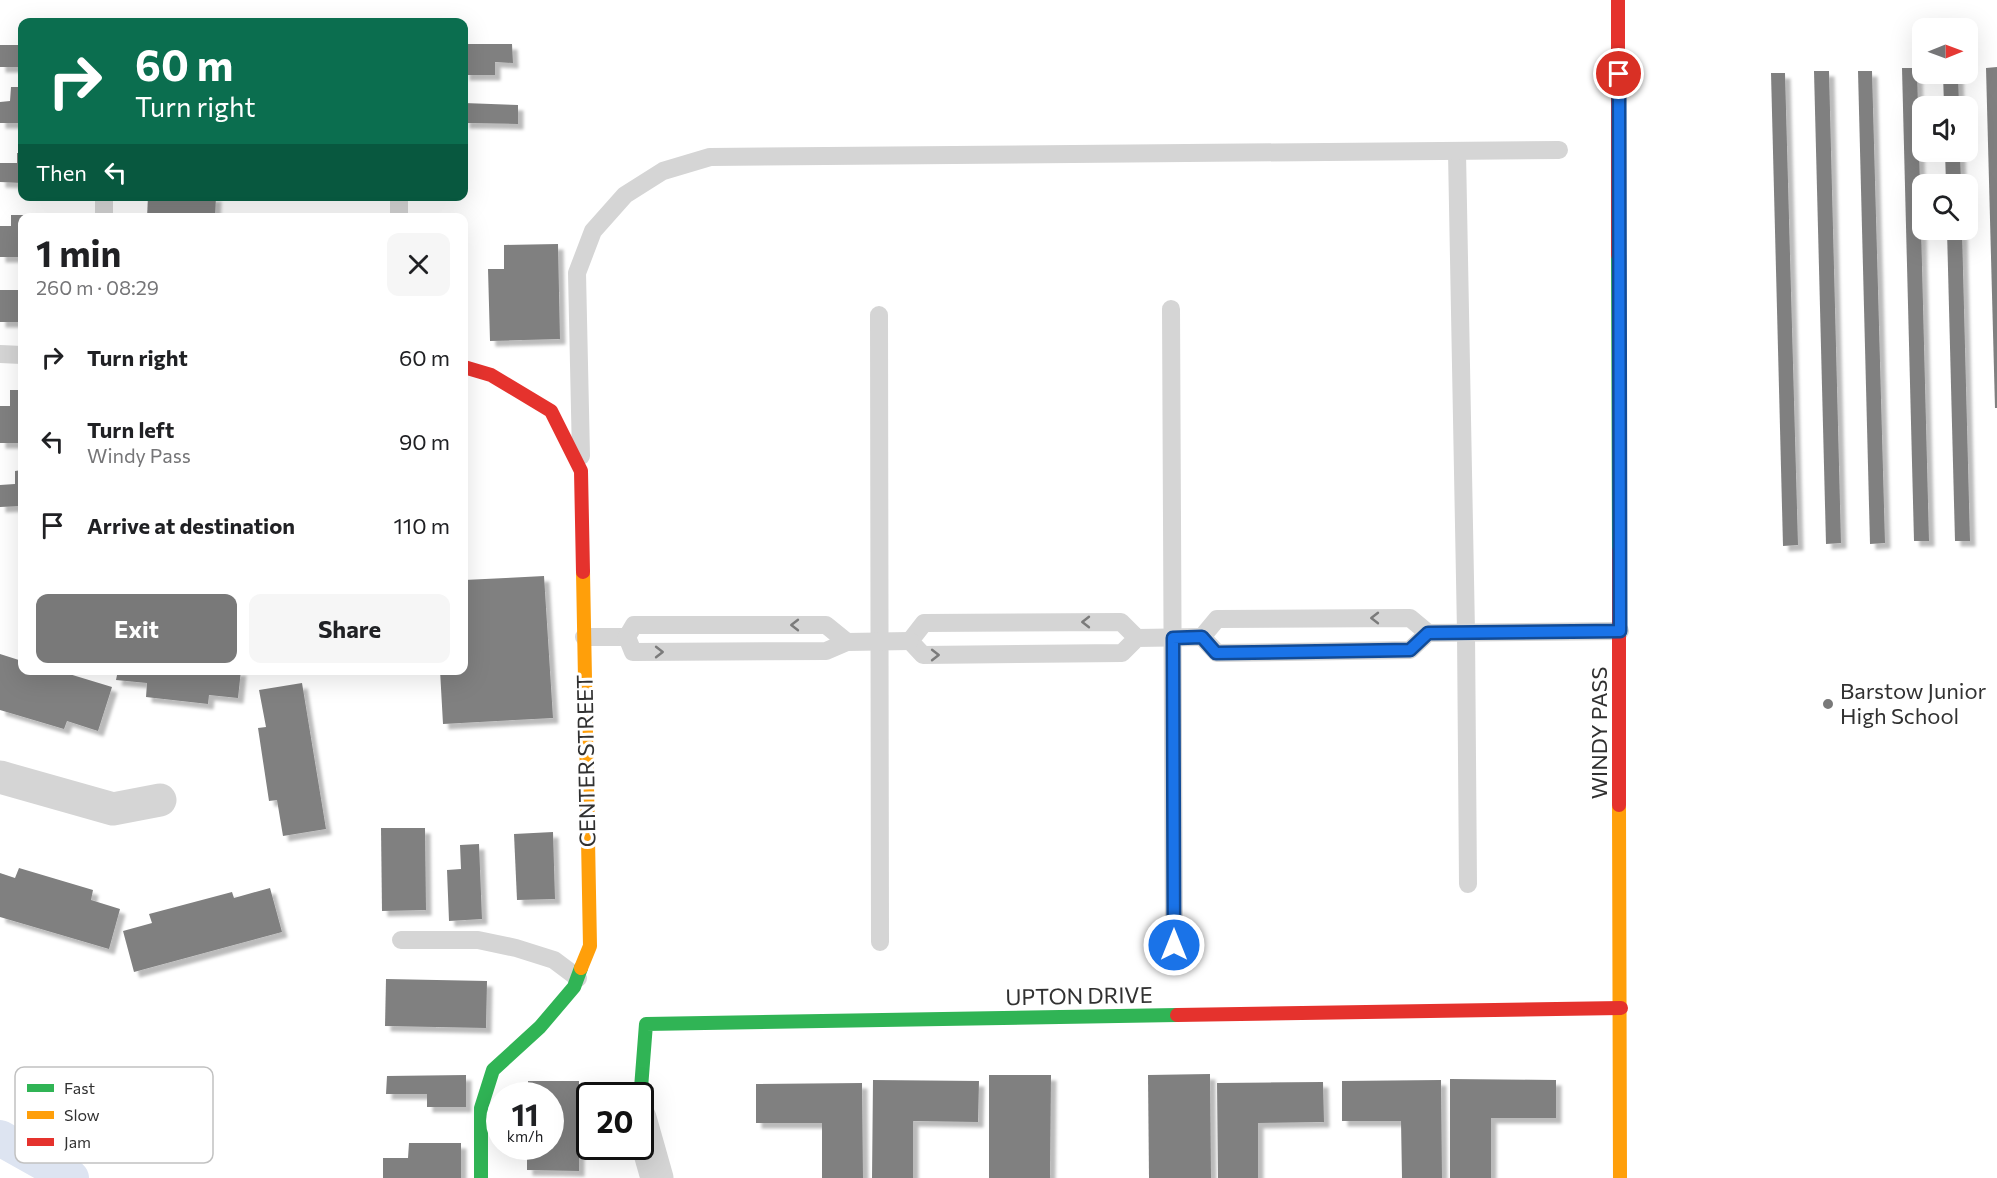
<!DOCTYPE html>
<meta charset="utf-8">
<style>
:root{--surface:#fff;--page:#f6f6f6;--text:#202124;--muted:#757577;--accent:#797979}
body{margin:0;font-family:Commissioner,sans-serif;background:var(--page);color:var(--text);height:100vh;display:flex;flex-direction:column;font-size:22px;white-space:nowrap}
*{box-sizing:border-box;margin:0}
p{font-size:20px;color:var(--muted)}
.icon{flex:none;width:33px;height:33px;fill:none;stroke:currentColor;stroke-width:2;stroke-linecap:round;stroke-linejoin:round}
.map{position:relative;flex:1;overflow:hidden}
.details{position:absolute;left:18px;top:213px;width:450px;height:462px;display:flex;flex-direction:column;background:var(--surface);border-radius:12px;box-shadow:0 6px 24px #0002}
.details>*{flex:none}
.hud{position:absolute;left:18px;top:18px;width:450px;height:183px;border-radius:12px;box-shadow:0 6px 24px #0002;background:#0b6e4f;color:#fff;overflow:hidden}
.needle{width:39px;rotate:89deg}
.controls{position:absolute;left:1912px;top:18px;display:grid;gap:12px}
.controls a{display:grid;place-items:center;width:66px;height:66px;border-radius:12px;background:var(--surface);box-shadow:0 6px 24px #0002;font-size:30px}
.speed{position:absolute;left:486px;top:1082px;display:flex;gap:12px;font-size:30px;font-weight:700;text-align:center}
.speed>*{display:grid;place-content:center;width:78px;height:78px;border-radius:50%;background:var(--surface);box-shadow:0 6px 24px #0002;line-height:1}
.speed small{font-size:15px;font-weight:400}
.speed .limit{border:3px solid #111;border-radius:9px;background:#fff;color:#111}
.pin{position:absolute;display:grid;place-items:center;width:51px;height:51px;color:#fff;margin:-26px;border:3px solid #fff;border-radius:50%;box-shadow:0 2px 6px #0007}
.me{position:absolute;width:66px;margin:-33px;rotate:0deg;stroke-linejoin:round;filter:drop-shadow(0 0 4px #0008)}
.turn{display:flex;align-items:center;gap:21px;height:126px;padding:0 18px;font-size:27px}
.turn .icon{width:78px;height:78px;stroke-width:2.5}
.turn b{display:block;font-size:42px;line-height:51px}
.then{display:flex;align-items:center;height:57px;padding:0 18px;background:#0003;gap:12px;font-size:22px}
.round{display:grid;place-items:center;flex:none;width:63px;height:63px;border-radius:12px;background:var(--page)}
.headline{display:flex;align-items:center;justify-content:space-between;height:102px;padding:0 18px}
h1{font-size:36px;font-weight:700;line-height:45px}
.primary-button{display:flex;gap:12px;margin-top:auto;padding:12px 18px}
.primary-button a{flex:1;height:69px;border-radius:12px;background:var(--accent);color:#fff;font-size:24px;font-weight:700;line-height:69px;text-align:center}
.primary-button a+a{background:var(--page);color:var(--text)}
ul{padding:0;list-style:none}
li{display:flex;align-items:center;gap:18px;height:84px;padding:0 18px}
li div{flex:1}
li b{display:block;font-size:22px}
li em{font-style:normal}
.map>svg:first-child{display:block}
</style>
<div class="map">
<svg width="1997" height="1178" viewBox="0 0 1997 1178">
<defs>
<filter id="shadow"><feDropShadow dx="5.5" dy="5.5" stdDeviation="1.5" flood-color="#0004"/></filter>
</defs>
<rect width="100%" height="100%" fill="#fff"/>
<g fill="none" stroke-linecap="round" stroke-linejoin="round">
<path stroke="#dde4f1" stroke-width="36" d="M0,1138L71,1178"/>
</g>
<g fill="#808080" filter="url(#shadow)">
<path d="M464,44H512L513,63L495,62V75H464Z"/>
<rect x="0" y="45" width="22" height="22"/>
<path d="M1997,67V408H1995L1986,68Z"/>
<path d="M1902,68H1917L1929,541H1914Z"/>
<path d="M1814,71H1829L1841,543L1826,544Z"/>
<path d="M1858,71H1872L1885,543L1870,544Z"/>
<path d="M1771,73H1785L1798,545L1783,546Z"/>
<path d="M1943,74H1958L1959,106H1944Z"/>
<path d="M11,87H22V123H0V102L10,101Z"/>
<path d="M464,103L518,105V124L464,123Z"/>
<path d="M1945,152H1960L1961,184H1946Z"/>
<path d="M17,153H22V183L0,182V163H17Z"/>
<path d="M148,196H216L215,218H147Z"/>
<path d="M11,215H74V218H22V257H0V226H11Z"/>
<path d="M1947,230H1962L1970,541H1955Z"/>
<path d="M558,244L560,339L490,341L488,269H504V245Z"/>
<rect x="0" y="290" width="22" height="32"/>
<path d="M10,390H22V443H0V406H10Z"/>
<path d="M22,470V506L0,507V485L15,484V471Z"/>
<path d="M544,576L553,718L443,724L440,670H464V666H467L464,580Z"/>
<path d="M0,654L22,661V670H56L112,687L98,731L67,721L64,729L0,710Z"/>
<path d="M118,670H241L238,698L209,695L208,704L146,697L147,683L116,680Z"/>
<path d="M302,683L326,829L283,836L277,800L269,801L258,728L266,727L259,690Z"/>
<path d="M381,828H425L426,910L382,911Z"/>
<path d="M553,832L555,899L517,900L514,834Z"/>
<path d="M479,844L482,919L449,921L447,870L461,869L460,845Z"/>
<path d="M19,868L93,890L91,900L120,909L109,949L0,917V873L15,878Z"/>
<path d="M270,888L282,932L134,972L123,931L152,923L149,914L232,892L234,898Z"/>
<path d="M386,979L487,981L486,1028L385,1026Z"/>
<path d="M1210,1074L1211,1178H1149L1148,1075Z"/>
<path d="M466,1075V1107H427V1094H386L387,1076Z"/>
<path d="M989,1075H1051L1050,1178H989Z"/>
<path d="M1450,1079L1556,1080V1118H1491V1178H1450Z"/>
<path d="M873,1080L979,1081L978,1122L913,1121V1178H872Z"/>
<path d="M1441,1080L1442,1178H1402L1401,1121H1342V1081Z"/>
<path d="M528,1081H579V1171L527,1170V1146H550V1095H528Z"/>
<path d="M1323,1082L1324,1122L1258,1123V1178H1218L1217,1083Z"/>
<path d="M862,1083L863,1178H822V1123H756V1084Z"/>
<path d="M409,1143H461V1178H383V1158H408Z"/>
</g>
<g fill="none" stroke-linecap="round" stroke-linejoin="round">
<g stroke="#d5d5d5" stroke-width="18">
<path d="M1457,152L1466,632L1468,884"/>
<path d="M399,196V218"/>
<path d="M104,218V196"/>
<path d="M1171,309L1174,945"/>
<path d="M879,315L880,942"/>
<path d="M0,354L22,355"/>
<path d="M581,456L577,273L593,231L625,195L663,171L710,157L1559,150"/>
<path d="M1428,633L1410,650L1217,653L1202,637L1217,619L1410,618L1428,633L1620,631"/>
<path d="M584,637H627"/>
<path d="M1137,638L1121,622L924,623L910,641L923,655L1122,653L1137,638L1202,637"/>
<path d="M847,642L826,625H634L627,637L633,652L826,651L847,642L910,641"/>
<path d="M401,940H478L516,948L554,960L578,978"/>
</g>
<g stroke="#d5d5d5" stroke-width="33">
<path d="M0,777L113,809L160,800"/>
<path d="M640,1118L657,1178"/>
</g>
<g stroke="#30b455" stroke-width="14">
<path d="M1618,255L1619,551"/>
<path d="M640,1101L646,1024L1177,1015"/>
<path d="M481,1178V1108L493,1070L540,1027L574,987L581,968"/>
</g>
<g stroke="#ff9f0a" stroke-width="14">
<path d="M1619,805L1620,1178"/>
<path d="M581,968L590,946L583,572"/>
</g>
<g stroke="#e5322d" stroke-width="14">
<path d="M1618,0V255"/>
<path d="M464,367L491,375L551,411L581,471L583,572"/>
<path d="M1619,551V805"/>
<path d="M1177,1015L1621,1008"/>
</g>
</g>
<defs><path id="oneway-chevron" d="M-2-3.5L2.5 0L-2 3.5" fill="none" stroke-width="1.6" stroke-linecap="round" stroke-linejoin="round" transform="scale(1.5)"/></defs>
<g stroke="#7b7b7b">
<use href="#oneway-chevron" transform="translate(1375 618) rotate(180)"/>
<use href="#oneway-chevron" transform="translate(1086 622) rotate(180)"/>
<use href="#oneway-chevron" transform="translate(795 625) rotate(180)"/>
<use href="#oneway-chevron" transform="translate(659 652)"/>
<use href="#oneway-chevron" transform="translate(935 655)"/>
</g>
<g fill="none" stroke-linecap="round" stroke-linejoin="round">
<g stroke="#114b97" stroke-width="15">
<path id="route" d="M1174,945L1173,638L1202,637L1216,653L1410,650L1428,633L1620,631L1619,74"/>
</g>
<use href="#route" stroke="#1a73e8" stroke-width="10"/>
</g>
<circle fill="#797979" stroke="#fff" stroke-width="2" cx="1828" cy="704" r="6"/>
<g text-anchor="middle" stroke-width="6" stroke-linejoin="round" paint-order="stroke">
<g font-size="22" fill="#313131" stroke="#fff" text-anchor="start">
<text x="1840" y="699">Barstow Junior<tspan x="1840" dy="25">High School</tspan></text>
</g>
<g font-size="22" fill="#313131" stroke="#fff">
<text transform="translate(1599 733) rotate(-90)" y="8">WINDY PASS</text>
<text transform="translate(586 761) rotate(-91)" y="8">CENTER STREET</text>
<text transform="translate(1079 996) rotate(-1)" y="8">UPTON DRIVE</text>
</g>
</g>
<rect x="15" y="1067" width="198" height="96" rx="9" fill="#fff" stroke="#c1c1c1" stroke-width="1.5"/>
<rect x="27" y="1084" width="27" height="8" fill="#30b455"/>
<rect x="27" y="1111" width="27" height="8" fill="#ff9f0a"/>
<rect x="27" y="1138" width="27" height="8" fill="#e5322d"/>
<g font-size="16" fill="#313131">
<text x="64" y="1094">Fast</text>
<text x="64" y="1121">Slow</text>
<text x="64" y="1148">Jam</text>
</g>
</svg>
<div class="controls">
<a><svg class="needle" viewBox="-14 -14 28 28"><path d="M0-13l5 13h-10z" fill="#e53935"/><path d="M0 13l5-13h-10z" fill="#757577"/></svg></a>
<a><svg class="icon" aria-label="sound" viewBox="0 0 24 24"><path d="M4 9h4l5-4v14l-5-4H4zM17 9q2 3 0 6"/></svg></a>
<a><svg class="icon" aria-label="search" viewBox="0 0 24 24"><circle cx="10" cy="10" r="6"/><path d="M15 15l6 6"/></svg></a>
</div>
<div class="speed"><div>11<small>km/h</small></div><div class="limit">20</div></div>
<div class="pin" style="left:1619px;top:74px;background:#d93025"><svg class="icon" aria-label="arrive" viewBox="0 0 24 24"><path d="M6 21V4h12l-3 4 3 4H6"/></svg></div>
<svg class="me" style="left:1174px;top:945px" viewBox="-20 -20 40 40"><circle r="17" fill="#1a73e8" stroke="#fff" stroke-width="3"/><path d="M0-11L8 9 0 5-8 9z" fill="#fff"/></svg>
<div class="hud">
<div class="turn"><svg class="icon" aria-label="right" viewBox="0 0 24 24"><path d="M7 20v-9h11M14 6l5 5-5 5"/></svg><div><b>60 m</b>Turn right</div></div>
<div class="then">Then<svg class="icon" aria-label="left" viewBox="0 0 24 24"><path d="M17 20v-9H6M10 6l-5 5 5 5"/></svg></div>
</div>
<section class="details">
<div class="headline"><div><h1>1 min</h1><p>260 m · 08:29</p></div><a class="round"><svg class="icon" aria-label="close" viewBox="0 0 24 24"><path d="M6 6l12 12M18 6L6 18"/></svg></a></div>
<ul>
<li><svg class="icon" aria-label="right" viewBox="0 0 24 24"><path d="M7 20v-9h11M14 6l5 5-5 5"/></svg><div><b>Turn right</b></div><em>60 m</em></li>
<li><svg class="icon" aria-label="left" viewBox="0 0 24 24"><path d="M17 20v-9H6M10 6l-5 5 5 5"/></svg><div><b>Turn left</b><p>Windy Pass</p></div><em>90 m</em></li>
<li><svg class="icon" aria-label="arrive" viewBox="0 0 24 24"><path d="M6 21V4h12l-3 4 3 4H6"/></svg><div><b>Arrive at destination</b></div><em>110 m</em></li>
</ul>
<div class="primary-button"><a>Exit</a><a>Share</a></div>
</section>
</div>
